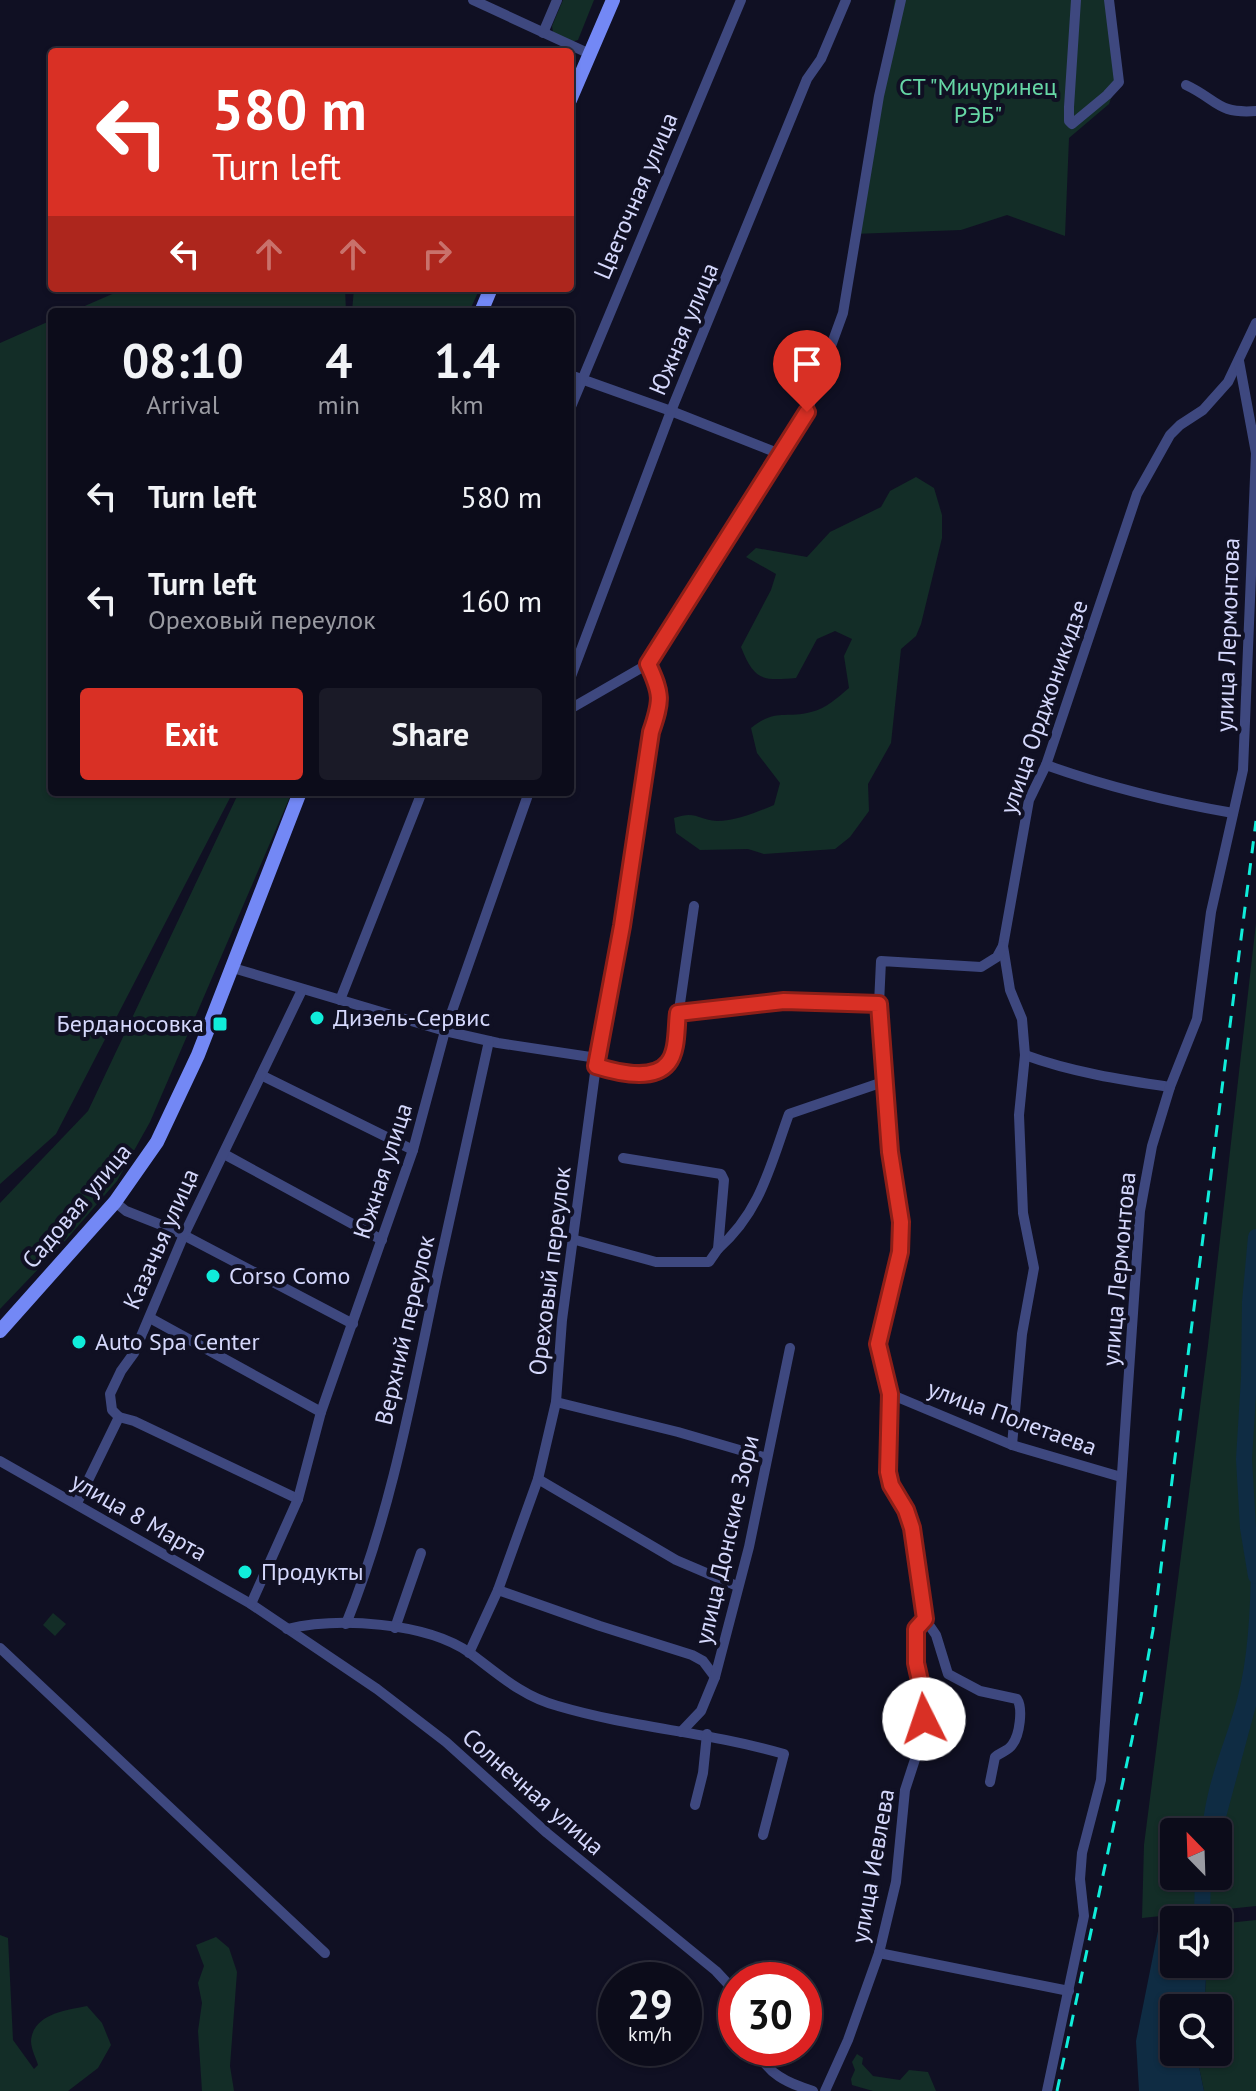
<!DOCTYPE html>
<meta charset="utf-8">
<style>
:root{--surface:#0c0c1a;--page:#1a1a27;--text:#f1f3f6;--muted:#9a9ba2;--line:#2c2c39;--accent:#d93025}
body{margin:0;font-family:"PT Sans",sans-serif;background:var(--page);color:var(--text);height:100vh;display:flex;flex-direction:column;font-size:30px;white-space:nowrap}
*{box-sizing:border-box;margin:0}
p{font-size:26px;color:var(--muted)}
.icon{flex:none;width:44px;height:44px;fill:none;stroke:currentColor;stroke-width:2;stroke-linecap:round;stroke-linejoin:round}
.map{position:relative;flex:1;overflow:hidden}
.side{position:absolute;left:48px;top:308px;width:526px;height:488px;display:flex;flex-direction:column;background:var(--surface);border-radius:8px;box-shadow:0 2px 6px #0004,0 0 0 2px var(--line)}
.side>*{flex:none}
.banner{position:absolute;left:48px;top:48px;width:526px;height:244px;border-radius:8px;box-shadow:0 2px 6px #0004,0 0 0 2px var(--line);background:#d93025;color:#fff;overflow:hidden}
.needle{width:52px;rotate:337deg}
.fabs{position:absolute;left:1160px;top:1818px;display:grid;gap:16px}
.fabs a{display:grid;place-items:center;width:72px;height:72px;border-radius:8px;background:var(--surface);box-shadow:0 2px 6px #0004,0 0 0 2px var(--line);font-size:40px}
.speed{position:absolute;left:598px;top:1962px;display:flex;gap:16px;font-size:40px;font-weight:700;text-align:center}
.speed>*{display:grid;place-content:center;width:104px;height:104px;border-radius:50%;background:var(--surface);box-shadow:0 2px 6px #0004,0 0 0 2px var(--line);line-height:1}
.speed small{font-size:20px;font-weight:400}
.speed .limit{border:12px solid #d22;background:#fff;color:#111}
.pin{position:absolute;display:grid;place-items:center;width:68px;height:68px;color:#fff;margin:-82px -34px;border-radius:50% 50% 50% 0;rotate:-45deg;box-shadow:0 0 8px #0007}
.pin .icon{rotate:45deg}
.me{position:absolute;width:88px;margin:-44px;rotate:356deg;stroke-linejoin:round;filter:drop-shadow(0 0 6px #0008)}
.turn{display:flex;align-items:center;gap:28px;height:168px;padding:0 32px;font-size:36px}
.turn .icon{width:104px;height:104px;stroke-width:2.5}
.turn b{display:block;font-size:56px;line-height:68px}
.lanes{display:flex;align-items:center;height:76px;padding:0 32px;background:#0003;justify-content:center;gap:40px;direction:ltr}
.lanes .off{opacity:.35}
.eta{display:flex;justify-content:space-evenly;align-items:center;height:136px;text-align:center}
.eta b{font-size:48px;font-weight:800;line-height:56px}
.cta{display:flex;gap:16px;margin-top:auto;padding:16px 32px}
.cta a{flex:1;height:92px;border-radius:8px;background:var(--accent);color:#fff;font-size:32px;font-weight:800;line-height:92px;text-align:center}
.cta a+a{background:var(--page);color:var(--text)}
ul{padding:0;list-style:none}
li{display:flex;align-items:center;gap:24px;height:104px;padding:0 32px}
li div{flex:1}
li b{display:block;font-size:30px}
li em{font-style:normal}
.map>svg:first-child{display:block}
</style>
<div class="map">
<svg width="1256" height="2091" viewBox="0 0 1256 2091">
<rect width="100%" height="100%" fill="#101023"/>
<g fill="#132d27" fill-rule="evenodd">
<path d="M563,0H594L578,40L571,42L553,32L552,26Z"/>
<path d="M895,0H1105L1117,82L1109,104L1069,138L1065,236L1007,215L961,230L853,234Z"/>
<path d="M126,288H345L346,312H71Z"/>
<path d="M354,288H480L469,312H352Z"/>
<path d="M52,320V792H233L56,1134L0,1184V343Z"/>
<path d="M916,477L934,488L942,515V538L921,624L916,636L901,649L891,743L868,784L869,811L850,837L835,849L764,854L748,849L700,850L676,833L674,818C696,810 698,820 717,821C736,821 757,812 774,805L780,783L757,753L751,728C776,708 784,719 811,712C826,709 838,697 849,688L844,656L852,639L835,631L817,639L796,678C762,681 754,680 741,647L771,590L776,574L746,557L756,548L807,557L830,532L881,507L890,491Z"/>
<path d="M239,792H292L150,1122L117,1181L65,1241L0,1309V1203L88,1111Z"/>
<path d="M1256,923V1906L1142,1918L1144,1845L1208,1345ZM1174,1832H1218V1876H1174Z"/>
<path d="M53,1613L66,1624L55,1636L43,1625Z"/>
<path d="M1256,1920V2091H1204L1199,2067L1200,2052H1218V2008H1204L1207,1964H1218V1924Z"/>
<path d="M0,1935L8,1938L13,2040L34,2069L38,2065C36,2058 31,2049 31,2041C33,2014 66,2010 87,2006L102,2023L111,2045L98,2068L68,2091H0Z"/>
<path d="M216,1937L229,1948L237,1972L230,2066L234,2091H202L198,2031L202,2003L198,1983L204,1966L196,1945Z"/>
<path d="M857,2054L863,2058L862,2064L873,2076L900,2080L909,2070L928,2072L936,2091H873L852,2085L851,2079L855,2070L852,2062Z"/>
</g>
<g fill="#0f2c43">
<path d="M1251,1570L1256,1579V1706L1218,1847V1832H1202C1206,1782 1224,1747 1237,1700C1248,1659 1250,1613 1251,1570Z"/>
<path d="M1174,1929V1964H1207L1204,2008H1174V2052H1200L1199,2067L1204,2091H1139L1136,2041L1158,1931Z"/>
</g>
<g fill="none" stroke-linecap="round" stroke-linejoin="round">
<g stroke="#0f2c43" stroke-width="16">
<path d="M1256,1237L1250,1302L1249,1378L1244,1459L1248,1528L1256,1576"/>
<path d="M1202,1915L1203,1876"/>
</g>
<g stroke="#3e487f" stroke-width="10">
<path d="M473,0L590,54"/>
<path d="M1076,0L1069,107V121L1072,124L1107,95L1119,82L1109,0"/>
<path d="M543,33L557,0"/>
<path d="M1186,85C1218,100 1217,114 1256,111"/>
<path d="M570,375L671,411L780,454"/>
<path d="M570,409L741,0"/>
<path d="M570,679L671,411L807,79L821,59L846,0"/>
<path d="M570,709L648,664L807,412L843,313L879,96L901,0"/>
<path d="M1046,765C1108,787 1169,802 1233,813"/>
<path d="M233,968L445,1031L498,1043L597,1058"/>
<path d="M340,1000L422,792"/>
<path d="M678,1013L784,1001L879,1004"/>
<path d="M1025,1055C1071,1072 1122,1080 1170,1087"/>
<path d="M596,1066C616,1072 650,1082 667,1064C671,1059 673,1051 674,1045L694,906"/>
<path d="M263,1076L413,1150"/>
<path d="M224,1154L382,1240"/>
<path d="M115,1202L126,1211L174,1230L353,1324"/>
<path d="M572,1239L656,1262H709L718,1249L724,1180L721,1174L623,1158"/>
<path d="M718,1249C761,1211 770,1166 789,1114L883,1082"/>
<path d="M150,1318L321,1412"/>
<path d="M890,1394L1012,1445L1121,1477"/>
<path d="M556,1402L678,1432L767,1458"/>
<path d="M119,1417L134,1421L298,1499"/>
<path d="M1012,1445L1022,1334L1034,1268L1023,1213L1019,1115L1025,1055L1022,1019L1010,990L1003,946L1029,800L1046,765L1137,494L1170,435L1180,425L1203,410L1228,382L1256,323"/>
<path d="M0,1461L251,1604L377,1689L446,1742L547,1833L716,1971L729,1985L736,2002"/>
<path d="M538,1479L676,1560L737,1586"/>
<path d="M77,1503L119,1417L112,1410L110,1394L121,1371L134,1353L183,1237L302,990"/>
<path d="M498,1590L600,1626L692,1655L703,1661L715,1677"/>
<path d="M251,1604L298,1499L321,1412L413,1150L445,1031L529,792"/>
<path d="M925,1619L936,1635L948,1674L980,1691L1017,1699C1023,1708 1020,1735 1012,1745C1008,1751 1001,1752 995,1757L990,1782"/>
<path d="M346,1624C392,1511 413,1390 438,1272C455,1195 472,1118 489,1041"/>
<path d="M395,1628L421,1553"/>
<path d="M287,1629C338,1617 426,1622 470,1653C498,1674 523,1697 558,1706C632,1728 709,1732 784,1754L763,1835"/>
<path d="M0,1648L325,1953"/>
<path d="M469,1653L498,1590L538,1479L556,1402L562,1320L597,1058L622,926L651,732C662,700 662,694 648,664"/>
<path d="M681,1732L701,1711L715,1677L749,1547L790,1348"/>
<path d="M695,1805L703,1773L707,1734"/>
<path d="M879,1953L1069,1991"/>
<path d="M756,2048C767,2074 787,2083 813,2091"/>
<path d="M825,2091L848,2040L879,1953L896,1882L905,1790L920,1744L924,1719L925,1703L916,1663V1629L925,1619L912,1528L906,1510L891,1485L888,1472L890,1394L878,1344L900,1252L901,1222L890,1152L888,1110L883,1082L879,1004L881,961L981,967L997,957L1003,946"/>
<path d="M1047,2091L1084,1916L1080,1879L1082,1853L1101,1780L1140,1211L1152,1146L1170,1087L1197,1019L1211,912L1243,770L1256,453L1239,361"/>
</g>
<g stroke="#7388f5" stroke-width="14">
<path d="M570,100L613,0"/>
<path d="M481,312L491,288"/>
<path d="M0,1331L115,1202L157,1142L198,1055L300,792"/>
</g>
<path stroke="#10edda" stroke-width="3" stroke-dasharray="12 10" stroke-linecap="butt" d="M1057,2091L1141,1697L1153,1630L1256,821"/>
</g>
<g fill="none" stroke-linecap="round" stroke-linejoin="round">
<g stroke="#8d1f18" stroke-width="20">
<path id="route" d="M807,412L648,664C662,694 662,700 651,732L622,926L596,1066C615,1072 653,1082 668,1063C678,1051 676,1027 678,1013L784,1001L879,1004L890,1152L901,1222L900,1252L878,1344L890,1394L888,1472L891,1485L906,1510L912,1528L925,1619L916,1629V1663L925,1703L924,1719"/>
</g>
<use href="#route" stroke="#d93025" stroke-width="14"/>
</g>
<g fill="#10edda" stroke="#101023" stroke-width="3">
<circle cx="317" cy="1018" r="8"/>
<rect x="212" y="1016" width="16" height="16" rx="4"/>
<circle cx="213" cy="1276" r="8"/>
<circle cx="79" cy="1342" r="8"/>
<circle cx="245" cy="1572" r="8"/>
</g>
<g text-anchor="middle" stroke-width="8" stroke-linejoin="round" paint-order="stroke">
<g font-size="24" fill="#66d7a6" stroke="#101023">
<text x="978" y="95">СТ "Мичуринец<tspan x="978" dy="28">РЭБ"</tspan></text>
</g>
<g font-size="24" fill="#d5d8fc" stroke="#101023">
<text transform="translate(636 196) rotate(-67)" y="8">Цветочная улица</text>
<text transform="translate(684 329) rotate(-67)" y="8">Южная улица</text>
<text transform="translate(1228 635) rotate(-88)" y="8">улица Лермонтова</text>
<text transform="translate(1044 707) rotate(-71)" y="8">улица Орджоникидзе</text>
<text transform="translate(383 1171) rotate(-72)" y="8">Южная улица</text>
<text transform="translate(77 1206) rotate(-50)" y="8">Садовая улица</text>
<text transform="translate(161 1239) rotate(-66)" y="8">Казачья улица</text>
<text transform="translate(1119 1269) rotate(-85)" y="8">улица Лермонтова</text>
<text transform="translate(550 1271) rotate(-83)" y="8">Ореховый переулок</text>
<text transform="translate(405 1330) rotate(-77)" y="8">Верхний переулок</text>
<text transform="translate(1012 1418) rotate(20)" y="8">улица Полетаева</text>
<text transform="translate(139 1517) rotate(30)" y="8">улица 8 Марта</text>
<text transform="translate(727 1540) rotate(-77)" y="8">улица Донские Зори</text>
<text transform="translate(533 1792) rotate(41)" y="8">Солнечная улица</text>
<text transform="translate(873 1866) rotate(-80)" y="8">улица Иевлева</text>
</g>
<g font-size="24" fill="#d5d8fc" stroke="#101023" text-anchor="start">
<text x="333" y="1026">Дизель-Сервис</text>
<text x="204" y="1032" text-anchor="end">Берданосовка</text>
<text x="229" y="1284">Corso Como</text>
<text x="95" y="1350">Auto Spa Center</text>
<text x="261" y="1580">Продукты</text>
</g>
</g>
</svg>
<div class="fabs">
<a><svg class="needle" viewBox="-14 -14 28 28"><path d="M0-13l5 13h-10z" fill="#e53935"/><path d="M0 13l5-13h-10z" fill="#9a9ba2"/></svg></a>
<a><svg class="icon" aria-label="sound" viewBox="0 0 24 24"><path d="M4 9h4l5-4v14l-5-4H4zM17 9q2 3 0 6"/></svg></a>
<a><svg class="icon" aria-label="search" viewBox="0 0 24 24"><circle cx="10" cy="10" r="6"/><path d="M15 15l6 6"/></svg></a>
</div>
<div class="speed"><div>29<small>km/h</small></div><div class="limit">30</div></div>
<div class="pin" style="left:807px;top:412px;background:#d93025"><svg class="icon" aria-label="arrive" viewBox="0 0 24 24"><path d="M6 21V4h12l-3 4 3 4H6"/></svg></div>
<svg class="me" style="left:924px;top:1719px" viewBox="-20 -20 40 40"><circle r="19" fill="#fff"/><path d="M0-13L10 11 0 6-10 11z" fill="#d93025"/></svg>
<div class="banner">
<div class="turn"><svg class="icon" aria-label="left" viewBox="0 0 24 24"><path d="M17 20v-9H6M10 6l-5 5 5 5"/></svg><div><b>580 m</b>Turn left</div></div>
<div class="lanes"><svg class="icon" aria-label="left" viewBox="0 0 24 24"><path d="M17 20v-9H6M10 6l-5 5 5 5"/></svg><svg class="icon off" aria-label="ahead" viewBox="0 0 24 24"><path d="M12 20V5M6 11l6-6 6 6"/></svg><svg class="icon off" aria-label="ahead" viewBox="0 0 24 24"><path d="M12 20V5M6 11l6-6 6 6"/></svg><svg class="icon off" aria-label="right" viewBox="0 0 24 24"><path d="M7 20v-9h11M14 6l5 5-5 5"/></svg></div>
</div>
<section class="side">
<div class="eta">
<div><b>08:10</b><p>Arrival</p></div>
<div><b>4</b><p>min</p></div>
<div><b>1.4</b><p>km</p></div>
</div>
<ul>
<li><svg class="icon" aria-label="left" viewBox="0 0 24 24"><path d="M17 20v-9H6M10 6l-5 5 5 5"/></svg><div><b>Turn left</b></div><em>580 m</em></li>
<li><svg class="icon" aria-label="left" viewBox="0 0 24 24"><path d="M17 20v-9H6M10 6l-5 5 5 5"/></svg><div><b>Turn left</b><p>Ореховый переулок</p></div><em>160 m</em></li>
</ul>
<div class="cta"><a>Exit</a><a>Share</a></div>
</section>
</div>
